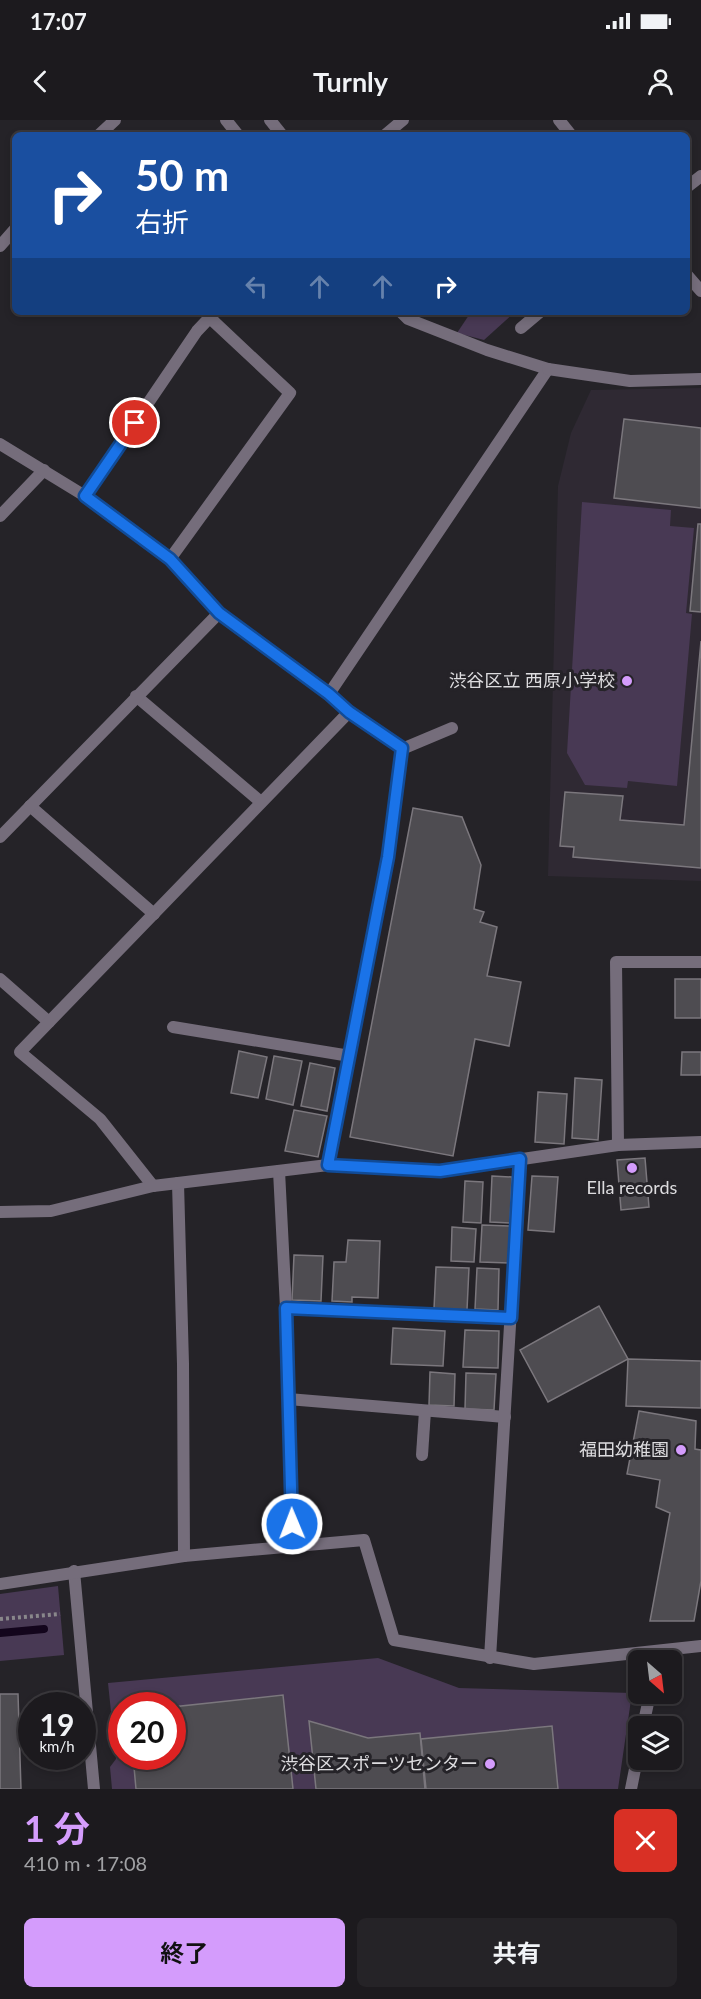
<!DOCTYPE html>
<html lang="ja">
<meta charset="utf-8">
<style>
:root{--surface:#1c1a1e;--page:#252327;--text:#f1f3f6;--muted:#a0a1a4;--line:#3a383c;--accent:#d49cfc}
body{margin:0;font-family:Lato,"Noto Sans JP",sans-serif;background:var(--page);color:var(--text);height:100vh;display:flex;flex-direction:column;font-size:22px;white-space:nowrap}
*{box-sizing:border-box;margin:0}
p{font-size:20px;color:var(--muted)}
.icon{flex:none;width:33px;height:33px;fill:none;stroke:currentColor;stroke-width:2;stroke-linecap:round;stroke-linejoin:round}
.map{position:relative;height:1669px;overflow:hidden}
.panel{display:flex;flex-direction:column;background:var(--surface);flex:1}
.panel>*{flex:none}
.guide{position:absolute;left:12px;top:12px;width:678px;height:183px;border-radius:9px;box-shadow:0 3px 9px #0003,0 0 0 2px var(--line);background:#1a4fa0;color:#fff;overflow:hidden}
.needle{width:39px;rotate:152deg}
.fabs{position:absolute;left:628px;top:1530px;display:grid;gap:12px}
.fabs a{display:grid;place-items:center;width:54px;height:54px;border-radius:9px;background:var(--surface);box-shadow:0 3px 9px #0003,0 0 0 2px var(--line);font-size:30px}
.speed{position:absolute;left:18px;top:1572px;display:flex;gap:12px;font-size:30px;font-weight:700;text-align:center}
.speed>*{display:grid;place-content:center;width:78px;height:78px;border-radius:50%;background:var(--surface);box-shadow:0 3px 9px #0003,0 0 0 2px var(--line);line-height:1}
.speed small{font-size:15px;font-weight:400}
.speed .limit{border:9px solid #d22;background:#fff;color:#111}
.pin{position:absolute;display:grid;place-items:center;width:51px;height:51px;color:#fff;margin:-26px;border:3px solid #fff;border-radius:50%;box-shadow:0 2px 6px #0007}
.me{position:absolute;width:66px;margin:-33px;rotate:359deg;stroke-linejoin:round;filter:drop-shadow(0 0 4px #0008)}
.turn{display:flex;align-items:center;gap:21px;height:126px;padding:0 24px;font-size:27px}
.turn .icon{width:78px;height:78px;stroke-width:2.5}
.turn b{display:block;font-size:42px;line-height:51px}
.lanes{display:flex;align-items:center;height:57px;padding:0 24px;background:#0003;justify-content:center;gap:30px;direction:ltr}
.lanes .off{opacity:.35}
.round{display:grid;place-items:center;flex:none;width:63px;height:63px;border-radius:9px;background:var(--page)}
.summary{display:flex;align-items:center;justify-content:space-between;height:102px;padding:0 24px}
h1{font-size:36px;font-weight:700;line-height:45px;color:var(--accent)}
.primary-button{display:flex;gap:12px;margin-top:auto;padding:12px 24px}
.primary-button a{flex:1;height:69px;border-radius:9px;background:var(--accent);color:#111;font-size:24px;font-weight:700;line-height:69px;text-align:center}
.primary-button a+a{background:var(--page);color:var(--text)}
.status{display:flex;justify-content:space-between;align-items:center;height:42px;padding:0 30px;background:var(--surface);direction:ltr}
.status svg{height:16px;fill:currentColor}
header{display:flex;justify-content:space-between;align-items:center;height:78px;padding:0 24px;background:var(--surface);font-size:27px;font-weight:700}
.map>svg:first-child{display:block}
</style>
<div class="status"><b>17:07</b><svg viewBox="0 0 49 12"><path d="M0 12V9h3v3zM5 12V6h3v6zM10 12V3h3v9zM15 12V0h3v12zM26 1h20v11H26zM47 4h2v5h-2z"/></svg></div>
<header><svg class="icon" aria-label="back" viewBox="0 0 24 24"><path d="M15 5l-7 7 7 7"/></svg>Turnly<svg class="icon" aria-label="person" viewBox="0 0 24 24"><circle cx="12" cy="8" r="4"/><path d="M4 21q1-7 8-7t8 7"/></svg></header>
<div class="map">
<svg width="701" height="1669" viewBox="0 0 701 1669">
<rect width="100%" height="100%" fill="#252328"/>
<path fill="#2f2933" d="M701,268V761L548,756L558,366L571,313L591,270Z"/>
<g fill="#483954" fill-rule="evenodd">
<path d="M471,192H515L484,220L457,213Z"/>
<path d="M582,382L671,390L670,406L694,408L686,493L692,494L677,666L628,661L627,668L585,665L567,633Z"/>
<path d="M58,1466L64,1535L0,1541V1474Z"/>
<path d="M378,1538L459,1568L632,1573L618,1669H112L110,1647L116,1639L108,1563ZM122,1586H172V1636H122Z"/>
</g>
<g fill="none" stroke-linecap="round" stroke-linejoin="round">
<path stroke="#13051c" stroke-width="8" d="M0,1513L44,1509"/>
</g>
<g fill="#4e4c51" stroke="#7b777d" stroke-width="1.5">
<path d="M624,299L701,308V388L614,378Z"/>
<path d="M698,404H701V492L690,491Z"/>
<path d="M701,521V748L573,737L574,727L560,726L565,672L623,676L620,700L684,705Z"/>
<path d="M413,688L462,697L481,745L474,789L484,792L480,802L497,807L487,856L521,862L509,926L475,919L453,1036L350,1017Z"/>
<rect x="675" y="859" width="26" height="39"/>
<path d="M239,931L267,937L258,978L231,973Z"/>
<path d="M682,932H701V955H681Z"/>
<path d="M274,936L302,941L293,985L266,979Z"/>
<path d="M310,943L335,948L327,991L301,986Z"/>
<path d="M575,958L602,960L598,1020L572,1018Z"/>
<path d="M538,972L567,974L564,1024L535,1022Z"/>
<path d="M294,990L327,996L318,1037L285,1031Z"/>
<path d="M645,1038L649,1087L621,1090L617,1040Z"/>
<path d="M492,1056L512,1057L510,1103L490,1102Z"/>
<path d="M532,1056L558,1057L554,1112L528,1110Z"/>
<path d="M465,1061L483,1062L481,1103L463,1102Z"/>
<path d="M482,1105L511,1106L509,1143L480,1142Z"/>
<path d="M452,1107L476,1109L474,1142L451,1141Z"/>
<path d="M348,1120L380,1121L378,1178L352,1177V1182L332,1181L334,1142H346Z"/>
<path d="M294,1135L323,1136L321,1181L292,1180Z"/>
<path d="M436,1147L469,1148L467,1190L434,1189Z"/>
<path d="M477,1148L499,1149L498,1190L475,1189Z"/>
<path d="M599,1186L628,1239L548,1282L520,1230Z"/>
<path d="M393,1208L445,1211L443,1246L391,1244Z"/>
<path d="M465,1210L499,1211L498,1248L463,1247Z"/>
<path d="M628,1239L701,1241V1288L626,1286Z"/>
<path d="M430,1252L455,1254L454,1286L429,1285Z"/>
<path d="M466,1253L496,1254L494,1290L465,1289Z"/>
<path d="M639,1291L696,1301L695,1329L701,1330V1461L694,1501H650L670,1393L656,1387L660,1360L627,1354Z"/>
<path d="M0,1574H18L21,1669H0Z"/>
<path d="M283,1575L293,1669H136L133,1636H172V1587Z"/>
<path d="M309,1601L368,1618L420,1613L425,1669H316Z"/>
<path d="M552,1606L558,1669H426L421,1619Z"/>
</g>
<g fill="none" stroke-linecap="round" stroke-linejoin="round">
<path stroke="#89878b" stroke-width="4" stroke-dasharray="3 3" stroke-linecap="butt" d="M0,1499L60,1494"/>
<g stroke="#756d7b" stroke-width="12">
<path d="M226,0L238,15"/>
<path d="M99,15L115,0"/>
<path d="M0,126L15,109"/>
<path d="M0,396L44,350"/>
<path d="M170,439L290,273L210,198"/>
<path d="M329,574L548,249L487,230L408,199L401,192"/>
<path d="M173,907L350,936"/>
<path d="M618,1025L616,842H701"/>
<path d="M328,1045L388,737L402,629L452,608"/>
<path d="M279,1051L286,1188L292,1425"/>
<path d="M286,1188L511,1198"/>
<path d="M288,1279L505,1297"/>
<path d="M422,1335L425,1291"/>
<path d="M74,1451L94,1669"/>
<path d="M490,1538L520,1039"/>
</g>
<g stroke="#756d7b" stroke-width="12">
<path d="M270,0L282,15"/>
<path d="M559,0L571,15"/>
<path d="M385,15L403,0"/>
<path d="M687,67L701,56"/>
<path d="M687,155L701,171"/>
<path d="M521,208L540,192"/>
<path d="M548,249L630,261L701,259"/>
<path d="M0,324L85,376L170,439L219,493L329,574L349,592L402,629"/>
<path d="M85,376L197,211L215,192"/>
<path d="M136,576L261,682"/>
<path d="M30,686L154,794"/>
<path d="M0,717L219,493"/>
<path d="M0,859L49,902"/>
<path d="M178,1063L183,1244L184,1436"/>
<path d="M153,1066L100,999L20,932L349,592"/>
<path d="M0,1092L51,1091L153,1066L328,1045L440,1051L618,1025L701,1022"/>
<path d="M0,1464L184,1436L364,1420L394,1520L534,1544L701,1526"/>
<path d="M643,1606L650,1574"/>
<path d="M631,1669L639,1629"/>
</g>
</g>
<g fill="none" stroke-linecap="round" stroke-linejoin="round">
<g stroke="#114b97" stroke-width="15">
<path id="route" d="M135,303L85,376L170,439L219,493L329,574L349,592L402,628L388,737L328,1045L440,1051L520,1039L511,1198L286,1188L292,1404"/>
</g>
<use href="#route" stroke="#1a73e8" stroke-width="10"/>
</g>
<g fill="#d49cfc" stroke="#252328" stroke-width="2">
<circle cx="627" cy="561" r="6"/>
<circle cx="632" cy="1048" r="6"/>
<circle cx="681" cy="1330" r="6"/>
<circle cx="490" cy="1644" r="6"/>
</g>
<g text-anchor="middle" stroke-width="6" stroke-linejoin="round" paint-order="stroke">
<g font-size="18" fill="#dddcdf" stroke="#252328" text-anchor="end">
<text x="615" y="567">渋谷区立 西原小学校</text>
<text x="632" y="1074" text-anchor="middle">Ella records</text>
<text x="669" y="1336">福田幼稚園</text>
<text x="478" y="1650">渋谷区スポーツセンター</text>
</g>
</g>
</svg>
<div class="fabs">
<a><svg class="needle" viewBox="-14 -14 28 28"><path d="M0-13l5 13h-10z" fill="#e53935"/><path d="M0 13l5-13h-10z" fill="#a0a1a4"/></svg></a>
<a><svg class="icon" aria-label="layers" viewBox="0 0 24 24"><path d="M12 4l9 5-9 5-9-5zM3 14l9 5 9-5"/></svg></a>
</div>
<div class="speed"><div>19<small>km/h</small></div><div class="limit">20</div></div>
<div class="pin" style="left:135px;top:303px;background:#d93025"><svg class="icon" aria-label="arrive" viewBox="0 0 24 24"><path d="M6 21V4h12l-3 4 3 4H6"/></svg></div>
<svg class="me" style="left:292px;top:1404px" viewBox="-20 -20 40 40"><circle r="17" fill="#1a73e8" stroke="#fff" stroke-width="3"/><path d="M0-11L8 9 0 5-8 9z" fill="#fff"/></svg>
<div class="guide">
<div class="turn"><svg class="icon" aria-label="right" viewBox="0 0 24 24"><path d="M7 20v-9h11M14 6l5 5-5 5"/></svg><div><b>50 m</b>右折</div></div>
<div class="lanes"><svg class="icon off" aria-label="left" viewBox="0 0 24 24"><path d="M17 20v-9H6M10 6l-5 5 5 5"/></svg><svg class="icon off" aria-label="ahead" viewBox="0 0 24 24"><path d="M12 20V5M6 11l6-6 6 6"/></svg><svg class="icon off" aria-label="ahead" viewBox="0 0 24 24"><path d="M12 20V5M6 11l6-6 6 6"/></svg><svg class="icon" aria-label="right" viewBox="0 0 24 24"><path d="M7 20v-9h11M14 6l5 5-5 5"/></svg></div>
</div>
</div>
<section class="panel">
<div class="summary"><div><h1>1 分</h1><p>410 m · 17:08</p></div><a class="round" style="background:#d93025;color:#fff"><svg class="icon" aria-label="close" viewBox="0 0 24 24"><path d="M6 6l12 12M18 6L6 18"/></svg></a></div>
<div class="primary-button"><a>終了</a><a>共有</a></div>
</section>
